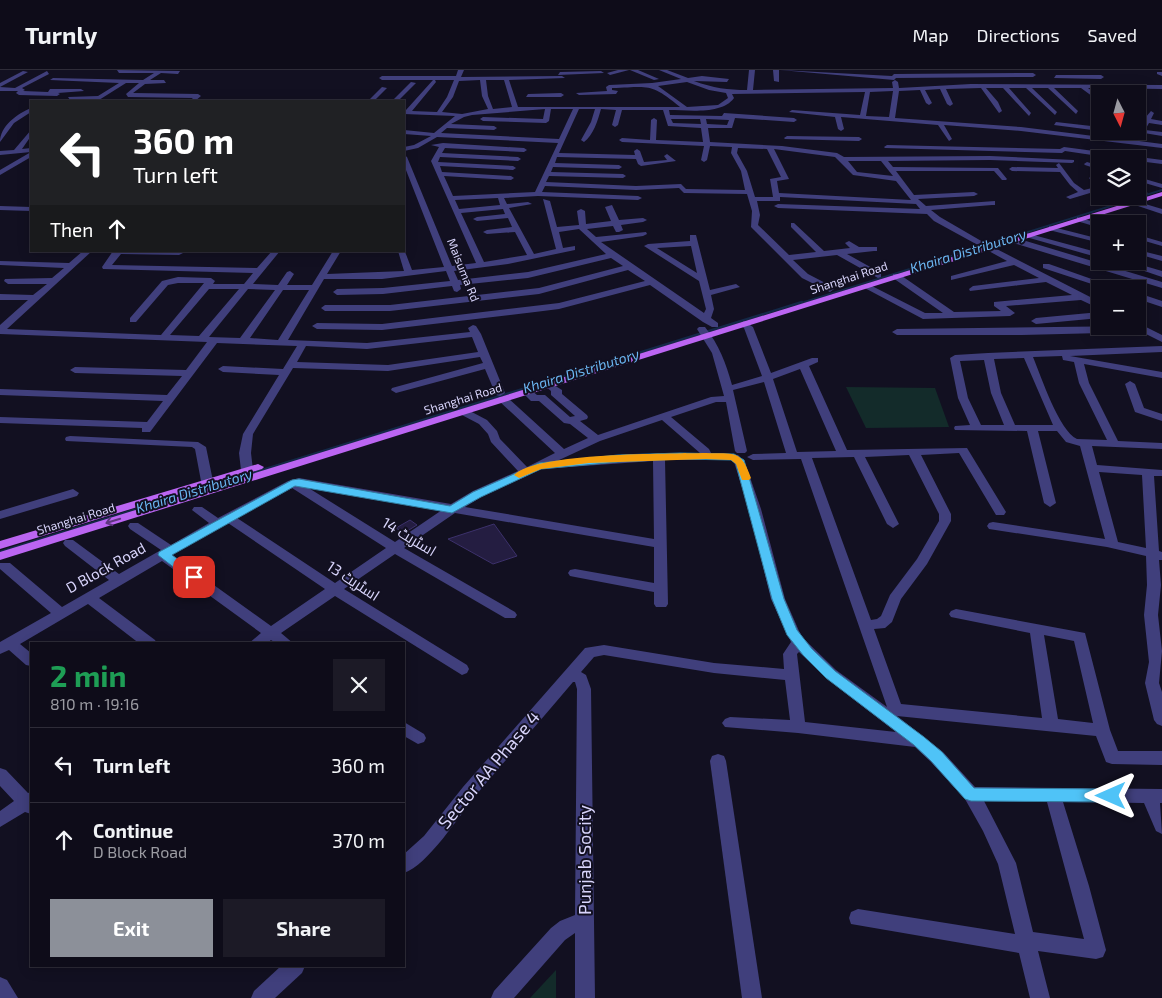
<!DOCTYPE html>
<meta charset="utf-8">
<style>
:root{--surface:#0e0c19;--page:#1c1a26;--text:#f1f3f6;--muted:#9b9ba2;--line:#2e2c38;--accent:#8c9099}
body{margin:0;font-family:"Exo 2",Cairo,sans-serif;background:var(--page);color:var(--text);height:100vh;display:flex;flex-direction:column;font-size:19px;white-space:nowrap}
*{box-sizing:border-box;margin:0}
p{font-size:16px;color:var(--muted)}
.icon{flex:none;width:28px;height:28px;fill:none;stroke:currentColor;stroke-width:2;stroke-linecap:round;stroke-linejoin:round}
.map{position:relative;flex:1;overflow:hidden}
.details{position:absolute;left:30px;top:572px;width:375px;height:325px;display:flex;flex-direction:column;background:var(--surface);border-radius:0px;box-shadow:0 2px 12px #0003,0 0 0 1px var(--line)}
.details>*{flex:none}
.banner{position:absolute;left:30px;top:30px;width:375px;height:152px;border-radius:0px;box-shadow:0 2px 12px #0003,0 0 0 1px var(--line);background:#202124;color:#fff;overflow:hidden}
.needle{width:32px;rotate:174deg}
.tools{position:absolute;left:1091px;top:15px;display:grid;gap:10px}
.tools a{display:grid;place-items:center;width:55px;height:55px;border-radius:0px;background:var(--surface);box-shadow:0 2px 12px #0003,0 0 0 1px var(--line);font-size:25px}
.pin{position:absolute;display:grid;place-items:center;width:42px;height:42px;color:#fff;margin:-21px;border-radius:10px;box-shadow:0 2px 8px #0006}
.me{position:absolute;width:55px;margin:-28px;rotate:270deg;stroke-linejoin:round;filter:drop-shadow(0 0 4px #0008)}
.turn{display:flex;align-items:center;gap:18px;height:105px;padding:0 20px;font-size:22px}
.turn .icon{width:65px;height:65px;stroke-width:2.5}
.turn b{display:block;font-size:35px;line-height:42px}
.then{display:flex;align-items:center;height:48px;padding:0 20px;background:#0003;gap:10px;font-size:19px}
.round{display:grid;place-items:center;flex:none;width:52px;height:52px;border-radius:0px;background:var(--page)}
.head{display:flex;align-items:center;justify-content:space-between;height:85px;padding:0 20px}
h1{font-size:30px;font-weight:700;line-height:38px;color:#1e9e55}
.button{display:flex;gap:10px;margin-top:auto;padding:10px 20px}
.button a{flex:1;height:58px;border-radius:0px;background:var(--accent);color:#fff;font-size:20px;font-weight:700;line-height:58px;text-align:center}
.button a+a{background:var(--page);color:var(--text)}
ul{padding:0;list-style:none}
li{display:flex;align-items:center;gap:15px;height:75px;padding:0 20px;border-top:1px solid var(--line)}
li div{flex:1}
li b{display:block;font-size:19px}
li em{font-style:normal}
header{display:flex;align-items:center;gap:30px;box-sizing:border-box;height:70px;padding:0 25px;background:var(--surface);border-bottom:1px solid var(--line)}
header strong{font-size:24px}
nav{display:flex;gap:28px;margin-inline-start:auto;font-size:18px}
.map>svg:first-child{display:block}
</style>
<header>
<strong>Turnly</strong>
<nav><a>Map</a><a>Directions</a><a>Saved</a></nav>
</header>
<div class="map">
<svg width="1162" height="928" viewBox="0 0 1162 928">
<rect width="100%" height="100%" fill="#121021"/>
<g fill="#132b2a">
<path d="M846,317L935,318L949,357L866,358Z"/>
<path d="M556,900V928H530Z"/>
</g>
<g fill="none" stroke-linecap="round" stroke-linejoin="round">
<path stroke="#142847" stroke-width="2" d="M798,234L1162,120"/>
<path stroke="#142847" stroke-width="2.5" d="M243,406L802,232"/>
<path stroke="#142847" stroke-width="3" d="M0,482L247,405"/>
</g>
<g fill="#241d41" stroke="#3c316b">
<path d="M410,450L417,455L404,463L396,458Z"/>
<path d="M494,454L517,486L493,494L448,469Z"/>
</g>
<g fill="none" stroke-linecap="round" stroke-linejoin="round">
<g fill="#403f7c" fill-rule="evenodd">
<path d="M117,0L180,1L178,4L161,3L150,10H164L166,13L145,14L133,23L198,24L201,26L195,31H189L193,28L128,27L126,24L139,13H126L99,30H70L68,27L98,26L119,13L50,10L53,8L143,10L154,3H119Z"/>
<path d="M458,0H464L461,7L562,6L565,8L509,10L518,37H680C650,12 649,17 612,18V20L618,21L616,24L579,25L576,23L607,21L606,17L609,15L652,13L681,9L659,0H667L688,8L702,6L729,9L727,12L694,11C713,18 728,20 747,20L749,0H755L753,20L893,18L892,12L895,10L898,12L899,18L971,14L1162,15V19L1088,18L1100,27V32L1081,18H1054L1078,41L1076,44L1048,18H1032L1057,42L1055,45L1026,18H1009L1031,43L1029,46L1003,18H986L998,32L1002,41L999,43L981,18L946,19L953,34L950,36L947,34L940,19L925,20L932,33L929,35L926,33L920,20L899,21L895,48L1021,57L1134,71L1144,52L1138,51V47L1145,48L1151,41L1154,43L1151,49L1162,51V55L1149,53L1145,60L1162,62V66L1144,63L1139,71L1162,74V78L1021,61L944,55L952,69L949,71L938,55L841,47L844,59L841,61L838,59L835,47L789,42L792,40L860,45L865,22L732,24L734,28C722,45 688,40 669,40L670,45L722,46L724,43L794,48L797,50L794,52L735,48L732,58H708L710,72L782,76L837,83L844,87L990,86L1074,90V92L1072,93L990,90L888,91L893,97L998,98L1007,109L1006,110H1002L994,101H896L914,125L974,122L978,124L974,126L918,129L926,136L995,131V135H992L931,140L940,147L983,172L1100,232V239L1081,230L1006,236L1015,243L1010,246L923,249L861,216L868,214L925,243H943L893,208V204H899L954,242L1001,241L994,236V232L1072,225L1046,212L970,221L969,219L973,216L1039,208L1014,195L951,210V206L1007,191L934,151L927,144L778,138L774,136L778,134L920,139L916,134L780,127V131H757L760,145L758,155L789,185L816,182L791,157V153H794L824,181L850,178L845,173L849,171L859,177H877V181H874L847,184L881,203V207L878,208L837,185L793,190L808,204L833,217L834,219L830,222L802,208L751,157L752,141L747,124L684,123L679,118L636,120L545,116L542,122L638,126L642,128L638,130L538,126L504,128L507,134L528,132L532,134L509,138L534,184L556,179L543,129L550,131L557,157L579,155L577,141L581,139L585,141L586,154L611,151L605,137L612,135L619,150L643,148L647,150L643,152L621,155L623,160L619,162H616L613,156L587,159L596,167L646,162L647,164L643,166L601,172L704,243L706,239L699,211L644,176L648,174L690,171V165H696L710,220L736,214L740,217L711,225L714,239L711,248L718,253V257H712L703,252L650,215L559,239L535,242L382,260L317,259L312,256L317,253L382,254L559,233L645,211L628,200L539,224L390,241H325L321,238L325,235H390L539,218L623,196L611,188L528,208L460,215L461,219L457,222L454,221L452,216L383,224L337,225L333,222L337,219L383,218L450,211L446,201L382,209H324L288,270L367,273L470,262L468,258L473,255L476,256L481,264L505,323L500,326L496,325L485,299L396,323L391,320L392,318L483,293L480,287L388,301L293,298L253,364L251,383L253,400L247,403L241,400L239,383L243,364L279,305L223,302L218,299L223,296L283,299L297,276L217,273L150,362H142V358L0,353V347L147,352L163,331L0,325V319L167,325L182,306L75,303L70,300L75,297L186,300L207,272L0,264V255L28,230H0V224L33,225L47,214H8L4,211L5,209L52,208L64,198L0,195V191L69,193L83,181H92L7,259L161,265L204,213H178L168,215L136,252H130V248L162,211L178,207L211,208L215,211L213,214H244L253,203L103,199L102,197L113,181H182L183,183L179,185L121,184L112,195L257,198L272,181H280L253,214L278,215L287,202L290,201L294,204L287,215H312L333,181H341L327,204L404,201L398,181H404V179L412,200L444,197L404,95V85L407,87L452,196L476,193L431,91L439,77L431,75L443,73L524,78L527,80L524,82L445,78L442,83L518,87L521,89L518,91L440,87L438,92L513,96L516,98L513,100L440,96L442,102L511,106L514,108L511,110L444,106L453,126L535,122L558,73L437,67L418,78L404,81V77L414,75L431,66L404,64V60L434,63L455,46L404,44V40H406L433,10H382L379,8L382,6H456ZM435,10H454L447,27L437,42L412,41L436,12ZM480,10L482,26L488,39L462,44L442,42L453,27L459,11ZM486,10H504L512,37L493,39L488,26ZM687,12L709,20L726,23L728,28L718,35L687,37L658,16ZM893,21L889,47L866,46L870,22ZM545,39L543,49L483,47L480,49L483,51L546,53L549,51L551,39H573L559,69L441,63L447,58L494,60L497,58L494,56L451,54L464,47L472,45ZM579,39H595L591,52L581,70L584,72C593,66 598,50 601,39L616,40L612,55L615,57L618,55L622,40H663L668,56L701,58L703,72L656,70L657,50L654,48L651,50L650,70L622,68L619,70L622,72L704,76L701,90L704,92L707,90L710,76L732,77L731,83L741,101L745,120L686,119L681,114L636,116L546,112L549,106L623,108L626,106L623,104L551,102L553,97L619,99L622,97L619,95L555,93L557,87L636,89L638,94L641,96L676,91L667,84L664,86L667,90L644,92L640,81L637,79L634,81L635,85L559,83ZM671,49H700L701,54L673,53ZM706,49L729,50L727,55L707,54ZM738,78L767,79L781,107L770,109L773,127H755L747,101L737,83ZM774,79L835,87L853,105L896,111L911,130L779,123L777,111L789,109ZM848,91H881L893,106L857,102ZM498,128L500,135L459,139L455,130ZM503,139L505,144L477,147L473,149L477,151L508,148L512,157L487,160L483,162L487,164L515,162L527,185L484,192L461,143ZM579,159L606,184L528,202L458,210L454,201L508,194L575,180V176L563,178L559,162ZM691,176L697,203L657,178ZM209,219H239L199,266L170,265ZM248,219L275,220L240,268L209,267ZM283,220H309L278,270L250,268ZM472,267L478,282L388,295L297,292L306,276L367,279Z"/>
<path d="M618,0H629L610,5L607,3Z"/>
<path d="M630,0H638L659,9L654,10Z"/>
<path d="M773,0H779V12L774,11Z"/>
<path d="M780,0L892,6L894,4L1033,3L1036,5L1033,7L896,8L894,10Z"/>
<path d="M23,1L28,2L0,17V13Z"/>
<path d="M47,1L49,4L22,18L25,20L23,21L48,22L50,19H81L84,21L58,23L60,24L57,26L19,25L16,23L18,21H0V17L15,18Z"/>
<path d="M560,2L601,1L604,3L558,5Z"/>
<path d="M1157,2H1162V6L1157,4Z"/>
<path d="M1056,5H1101L1104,7L1101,9L1054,8Z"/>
<path d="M411,12L416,13L398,31H392Z"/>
<path d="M382,17L387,18L374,31H368Z"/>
<path d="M528,24L561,23L564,25L561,27H526Z"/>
<path d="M31,38V42L14,53L0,72C0,56 17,44 31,38Z"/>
<path d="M1056,52L1100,57V61L1054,55Z"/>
<path d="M31,60V66L22,79L31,78V82L0,85V81L14,80Z"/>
<path d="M787,66L859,67L862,69L859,71L785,69L784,68Z"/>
<path d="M887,75L1060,79L1064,77L1162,90V94L1138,91V89H1119L1065,81L1062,83L885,78L884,77Z"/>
<path d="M31,82V87L0,105V100Z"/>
<path d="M1087,92L1100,96V100L1085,95L1084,94Z"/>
<path d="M1059,93L1074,113L1084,120L1100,116V120L1070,129L1066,127L1078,122L1070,115L1060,102L1012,101L1009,99L1012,97L1058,98L1056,95Z"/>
<path d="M1092,106L1100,108V112L1090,109L1089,108Z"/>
<path d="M1138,107L1162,114V118L1138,111Z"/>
<path d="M1138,119L1148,123L1144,125L1138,123Z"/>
<path d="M1132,130L1162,139V144L1132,134Z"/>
<path d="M0,136L31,137V141L0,140Z"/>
<path d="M1077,147L1101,154L1100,158L1077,151Z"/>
<path d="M1049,156L1100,169V173L1049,160Z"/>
<path d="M1026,163L1100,183V188L1026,167Z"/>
<path d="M1138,165L1162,172V176L1138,169Z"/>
<path d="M1010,168H1016L1162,212V218L1010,172Z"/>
<path d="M1138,180L1162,186V191L1138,184Z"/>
<path d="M1115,191H1128L1162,201V207Z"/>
<path d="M1043,194H1049L1120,219H1107L1043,198Z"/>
<path d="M1138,223L1162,231V237L1138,229Z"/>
<path d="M1100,242V248L1036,254L1031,251L1036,248Z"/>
<path d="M744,251L753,257L771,303L812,288H818V292L809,296L847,380L967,378L1006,442L1004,445H996L959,383L921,385L951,444V451L927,494L901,529L892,552L885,558L874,559L901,634L1042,648L1030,563L951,547L949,544L951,541L956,539L1085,563L1110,660L1118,681H1162V695L1112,694L1106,692L1096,666L897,646L943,682L975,717L1162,719V733H1160L1162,764L1156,761L1144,733L1063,732L1089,816L1106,880L1103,887L1096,889L1038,881L1050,928H1030L1019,883L851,854L849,848L851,842L858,839L1015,864L998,794L983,761L965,729L931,692L915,677L798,663L725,657L722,653L725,649L730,647L790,650L785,610L714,603L604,585L594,587L581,602L586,605L591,619L595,928H575V863L565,870L514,928H491L494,921L551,858L560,851L575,845L577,619L575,612H573C541,650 508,687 476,725C459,746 428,795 404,803V784L424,766L463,717L585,578L604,575L714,593L784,599L783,584L791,572L771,529L749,439L734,392L736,390H665L668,534L666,537H656L654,534V522L575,507L570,506L568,503L570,500L575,499L654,513V477L455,443L404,478L515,542L517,545L515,548H505L395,484L344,519L467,595L469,599L467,603L462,605L335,526L281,563L294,574H277L271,570L266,574H248L261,563L162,491L99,528L155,570L157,574H140L88,534L20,574L31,583V596L26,595L9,580L0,584V572L51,543L0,499V493H10L62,537L109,510L65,476L63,473L65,470H73L119,504L161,480L130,459L128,456L130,453H138L171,475L209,453L192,440L194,437H202L218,448L288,411L299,408L451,434L473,421L518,401L491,372L488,364L479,354L460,344L459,342L460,340H468L487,350L497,361L500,369L527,397L555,383L499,331L498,329L499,327H507L564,379L588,368L570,354L564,353L539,331H531L522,322L523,320H531L537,325H545L570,347L575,346L551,325V321L544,315L549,312L562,320V324L587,345L588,347L587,349L580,351L598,365L711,327L724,326L712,283L697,259L699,257H705C719,275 726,293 732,315L762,306L744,258L739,254ZM800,299L836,381L797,382L773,309ZM764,312L786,383L753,384L747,387L753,390L801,389L887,637L836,600L803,568L799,561L785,529L761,439L744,390L738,389L740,387L738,385L711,383L709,379L671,347L716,332H726L735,381L737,383H745L747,381L733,320ZM662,350L700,383L618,386L557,391L600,371ZM909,385L939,444V451L917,489L890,525L881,546L877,549L871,550L812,388L854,387L887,454L893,458L899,454L865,387ZM653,391L654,469L465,437L481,427L541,399ZM307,417L442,440L395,472ZM292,418L386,478L335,513L237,448ZM228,453L325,519L271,556L172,485ZM1044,565L1074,571L1093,653L1058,649ZM799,582L826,608L896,662L805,652L797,584ZM984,731L1047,732L1084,869L1033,862L1016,793Z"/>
<path d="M1138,253L1162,265V272L1142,262L1022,265H897L892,262L897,259L1134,256H1138Z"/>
<path d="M1162,276V282L1070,286L1162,302V308L1084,294L1089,313L1118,371L1162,373V379L1092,376L1097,395L1162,400V406H1154L1159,481L1162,482V490H1159L1161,515L1158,545L1162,581L1159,613L1162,622V656L1157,654L1154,650L1145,613L1149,592L1144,545L1147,515L1146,486L1107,477L989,459L987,456L989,453L993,452L1105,469L1080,376L1066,372L1057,361H1038L1056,433L1050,437L1044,433L1027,361L955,360L954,358L955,356L970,355L958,328L950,288L955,285L988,283ZM1062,286L1063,290L1074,292L1079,313L1107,370L1077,369C1059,361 1041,306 1033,287ZM1024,288L1053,355H1015L1001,323L994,289ZM984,290L991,323L1004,355H981L968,328L960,291ZM1099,402L1142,405L1146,478L1118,472Z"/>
<path d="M1130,311L1135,314L1144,338L1162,344V351L1135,342L1125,314Z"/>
<path d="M70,366L198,372L206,377L213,411L207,414L201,411L195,379L192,377L66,371L65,369L66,367Z"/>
<path d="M73,419L79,423L77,426L0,449V441Z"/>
<path d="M404,652L424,664L426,668L424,672L418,674L404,666Z"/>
<path d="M718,684L724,686L726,691L762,928H742L710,691L712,686Z"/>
<path d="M0,698L6,700L28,723L31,722V744L25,742L0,757V741L14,731L0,716Z"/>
<path d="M281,896H305L302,903L275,928H251L254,921Z"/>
<path d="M0,907L7,910L18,928H0Z"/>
</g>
<g fill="#bb65f2" fill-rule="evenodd">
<path d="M1162,122V126L0,490V482Z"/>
<path d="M258,394L264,397L262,399L0,479V471Z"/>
</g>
</g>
<defs><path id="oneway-shaft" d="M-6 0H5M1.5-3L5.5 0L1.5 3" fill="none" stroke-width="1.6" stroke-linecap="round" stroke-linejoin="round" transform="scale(1.25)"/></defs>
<use stroke="#5e367f" href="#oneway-shaft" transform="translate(113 451) rotate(163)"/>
<path fill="#4fc3f7" stroke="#337fa1" d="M680,383L734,384L744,390L784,529L797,560L812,579L835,601L924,667L942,682L974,718L1111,719L1116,721L1118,726L1116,730L1111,732L971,731L965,729L931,691L914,675L826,608L803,585L787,565L772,529L738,402L736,394L731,390L680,389L618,392L541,399L481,427L452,443L295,416L172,485L198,504L200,507L198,510H190L158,485L159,482L292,410L299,409L450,436L473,422L539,393L618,385Z"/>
<path fill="#f59e0b" d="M706,383C734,384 741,379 751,408L749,410H742L736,394L731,390L706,389L589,393L541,399L519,408L514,405C536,382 670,384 706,383Z"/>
<g text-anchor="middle" stroke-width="4" stroke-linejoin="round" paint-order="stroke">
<g font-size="12" fill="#d8d4fb" stroke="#121021">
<text transform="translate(463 200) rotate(68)" y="4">Maisuma Rd</text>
<text transform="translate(849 208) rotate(-18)" y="4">Shanghai Road</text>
<text transform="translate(463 329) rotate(-17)" y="4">Shanghai Road</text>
<text transform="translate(76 449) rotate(-17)" y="4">Shanghai Road</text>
</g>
<g font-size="14" font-style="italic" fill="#6bb6f2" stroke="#121021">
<text transform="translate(968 181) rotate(-17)" y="5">Khaira Distributory</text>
<text transform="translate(581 301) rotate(-17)" y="5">Khaira Distributory</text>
<text transform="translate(194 421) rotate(-17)" y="5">Khaira Distributory</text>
</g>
<g font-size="15" fill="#d8d4fb" stroke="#121021">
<text transform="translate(409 467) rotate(31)" y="5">اسٹریٹ 14</text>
<text transform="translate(106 498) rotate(-29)" y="5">D Block Road</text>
<text transform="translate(353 511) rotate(33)" y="5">اسٹریٹ 13</text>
</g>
<g font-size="18" fill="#d8d4fb" stroke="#121021">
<text transform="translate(489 700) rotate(-50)" y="6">Sector AA Phase 4</text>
<text transform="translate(585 790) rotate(-90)" y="6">Punjab Socity</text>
</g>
</g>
</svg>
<div class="tools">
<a><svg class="needle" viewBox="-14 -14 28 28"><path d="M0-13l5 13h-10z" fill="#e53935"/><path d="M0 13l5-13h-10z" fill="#9b9ba2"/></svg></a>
<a><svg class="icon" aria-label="layers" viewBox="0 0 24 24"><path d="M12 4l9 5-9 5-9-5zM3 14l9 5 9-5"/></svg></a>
<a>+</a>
<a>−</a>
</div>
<div class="pin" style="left:194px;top:507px;background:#d93025"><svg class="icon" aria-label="arrive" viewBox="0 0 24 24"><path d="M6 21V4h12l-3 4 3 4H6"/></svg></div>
<svg class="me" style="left:1111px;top:726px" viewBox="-20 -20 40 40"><path d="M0-17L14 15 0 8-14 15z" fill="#4fc3f7" stroke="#fff" stroke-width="4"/></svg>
<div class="banner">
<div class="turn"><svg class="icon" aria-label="left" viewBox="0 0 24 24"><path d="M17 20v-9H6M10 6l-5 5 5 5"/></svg><div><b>360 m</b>Turn left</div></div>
<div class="then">Then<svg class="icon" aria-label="ahead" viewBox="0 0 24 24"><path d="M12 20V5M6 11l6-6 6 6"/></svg></div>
</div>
<section class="details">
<div class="head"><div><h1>2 min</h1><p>810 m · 19:16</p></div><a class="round"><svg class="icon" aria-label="close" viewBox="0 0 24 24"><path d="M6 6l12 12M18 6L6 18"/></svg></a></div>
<ul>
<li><svg class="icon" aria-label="left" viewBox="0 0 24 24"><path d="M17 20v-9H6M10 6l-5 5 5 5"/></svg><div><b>Turn left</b></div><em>360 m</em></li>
<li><svg class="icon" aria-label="ahead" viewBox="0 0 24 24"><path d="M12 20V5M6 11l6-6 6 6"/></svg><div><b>Continue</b><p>D Block Road</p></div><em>370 m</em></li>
</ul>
<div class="button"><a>Exit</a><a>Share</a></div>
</section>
</div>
